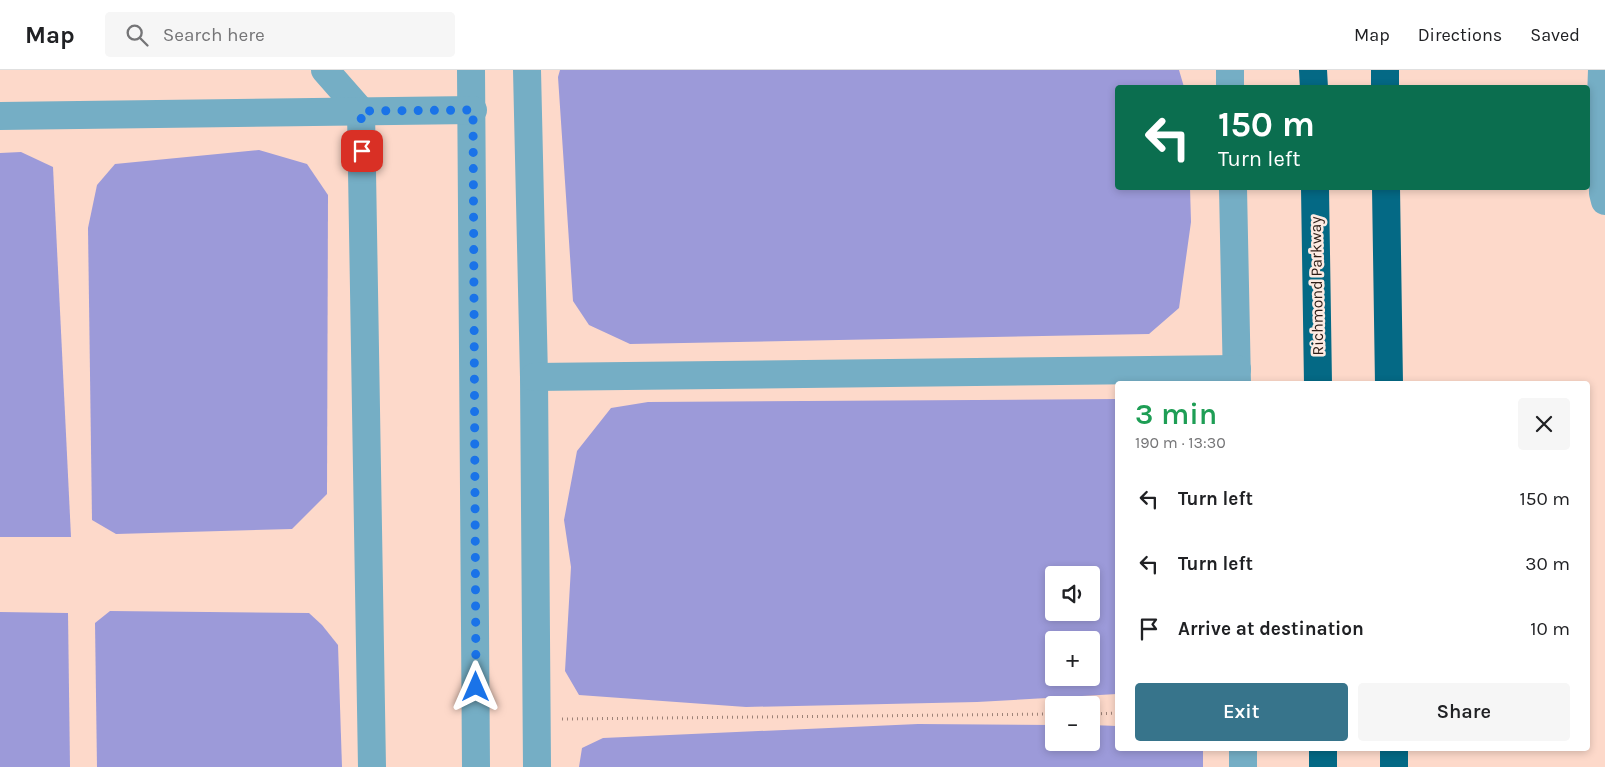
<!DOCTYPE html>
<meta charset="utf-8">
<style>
:root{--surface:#fff;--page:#f6f6f6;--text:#202124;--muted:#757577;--line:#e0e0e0;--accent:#37748b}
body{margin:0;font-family:Karla,sans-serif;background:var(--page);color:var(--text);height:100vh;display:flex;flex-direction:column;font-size:19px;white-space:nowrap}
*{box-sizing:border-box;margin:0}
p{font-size:16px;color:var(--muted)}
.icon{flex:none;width:28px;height:28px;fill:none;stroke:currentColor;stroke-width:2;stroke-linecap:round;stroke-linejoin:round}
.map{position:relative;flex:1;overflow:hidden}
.details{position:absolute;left:1115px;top:311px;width:475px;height:370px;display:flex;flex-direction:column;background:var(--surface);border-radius:5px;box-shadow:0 2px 8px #0003}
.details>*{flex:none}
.top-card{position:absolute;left:1115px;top:15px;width:475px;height:105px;border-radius:5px;box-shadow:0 2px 8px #0003;background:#0b6e4f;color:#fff;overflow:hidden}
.controls{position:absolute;left:1045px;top:496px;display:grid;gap:10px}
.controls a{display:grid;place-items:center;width:55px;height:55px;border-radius:5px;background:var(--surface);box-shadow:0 2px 8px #0003;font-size:25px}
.pin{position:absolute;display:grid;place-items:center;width:42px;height:42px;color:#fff;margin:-21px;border-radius:10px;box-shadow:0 2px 8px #0006}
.me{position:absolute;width:55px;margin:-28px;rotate:0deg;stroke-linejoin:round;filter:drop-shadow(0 0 4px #0008)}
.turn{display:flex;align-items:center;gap:18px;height:105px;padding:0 20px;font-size:22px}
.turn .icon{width:65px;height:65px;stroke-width:2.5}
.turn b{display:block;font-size:35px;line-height:42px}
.round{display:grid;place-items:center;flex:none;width:52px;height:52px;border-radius:5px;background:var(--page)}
.overview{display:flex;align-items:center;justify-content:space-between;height:85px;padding:0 20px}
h1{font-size:30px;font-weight:600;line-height:38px;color:#1e9e55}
.primary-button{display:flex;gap:10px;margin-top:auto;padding:10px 20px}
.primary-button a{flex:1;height:58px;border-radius:5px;background:var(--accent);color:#fff;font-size:20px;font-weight:600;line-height:58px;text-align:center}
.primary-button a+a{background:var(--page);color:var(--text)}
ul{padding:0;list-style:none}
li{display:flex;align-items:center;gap:15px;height:65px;padding:0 20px}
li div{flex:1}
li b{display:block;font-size:19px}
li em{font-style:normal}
header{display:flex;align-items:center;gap:30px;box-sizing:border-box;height:70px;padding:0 25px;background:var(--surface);border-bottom:1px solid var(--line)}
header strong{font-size:24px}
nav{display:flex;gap:28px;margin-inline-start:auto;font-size:18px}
.search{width:350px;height:45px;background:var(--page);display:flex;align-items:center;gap:12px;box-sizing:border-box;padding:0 18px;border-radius:5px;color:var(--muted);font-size:19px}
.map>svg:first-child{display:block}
</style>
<header>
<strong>Map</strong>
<div class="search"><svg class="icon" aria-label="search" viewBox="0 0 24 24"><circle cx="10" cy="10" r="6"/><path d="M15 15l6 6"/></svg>Search here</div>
<nav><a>Map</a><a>Directions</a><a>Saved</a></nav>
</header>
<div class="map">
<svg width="1605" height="697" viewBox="0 0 1605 697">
<rect width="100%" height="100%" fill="#fdd9ca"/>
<g fill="#9c9ad9" fill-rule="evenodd">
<path d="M560,0H1179L1184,17L1118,18V118H1190L1191,152L1179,238L1149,264L630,274L589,255L573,231L558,7Z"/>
<path d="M259,80L307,94L328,125L327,424L292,459L116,464L92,450L88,158L97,115L115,94Z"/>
<path d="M21,82L53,97L71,467H0V83Z"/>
<path d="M1117,329V624L977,632L746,637L579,625L565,601L571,497L564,450L577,381L611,338L648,332ZM1054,505H1091V542H1054ZM1054,570H1091V608H1054Z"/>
<path d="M110,541L309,543L322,555L338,575L342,697H97L95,553Z"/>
<path d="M0,542L68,543L70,697H0Z"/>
<path d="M918,654L1054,655V672H1091V655L1117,656L1118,679H1203V697H579L582,678L603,668Z"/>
</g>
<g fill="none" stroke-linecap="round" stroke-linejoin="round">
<g stroke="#9d8277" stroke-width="3" stroke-dasharray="1 4" stroke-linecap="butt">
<path d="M1091,644L1118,643"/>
<path d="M562,649L1054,644"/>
</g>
<g stroke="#75aec5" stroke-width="28">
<path d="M325,0L361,41L372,697"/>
<path d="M471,0L476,697"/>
<path d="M527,0L534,307L537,697"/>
<path d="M1230,0V18"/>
<path d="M1605,26L1601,29L1603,123L1605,131"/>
<path d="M1601,29L1602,0"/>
<path d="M0,46L473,40"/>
<path d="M1233,118L1237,314"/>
<path d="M534,307L1237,299"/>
<path d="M1243,679V697"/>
</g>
<g stroke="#046985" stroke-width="28">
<path d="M1313,0L1314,18"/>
<path d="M1385,0V18"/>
<path d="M1315,118L1318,314"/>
<path d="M1386,118L1389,314"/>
<path d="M1323,679V697"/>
<path d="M1394,679V697"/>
</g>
</g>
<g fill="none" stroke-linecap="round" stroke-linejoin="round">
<path stroke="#1a73e8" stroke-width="9" stroke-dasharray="0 16.2" d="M362,81L361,41L473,40L476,617"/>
</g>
<g text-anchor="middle" stroke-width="5" stroke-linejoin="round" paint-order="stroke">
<g font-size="16" fill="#2e1e17" stroke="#fdebe3">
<text transform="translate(1316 216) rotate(-91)" y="6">Richmond Parkway</text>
</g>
</g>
</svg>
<div class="controls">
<a><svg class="icon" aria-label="sound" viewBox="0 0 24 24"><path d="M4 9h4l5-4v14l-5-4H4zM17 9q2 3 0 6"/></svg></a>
<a>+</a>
<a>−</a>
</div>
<div class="pin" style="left:362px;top:81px;background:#d93025"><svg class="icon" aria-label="arrive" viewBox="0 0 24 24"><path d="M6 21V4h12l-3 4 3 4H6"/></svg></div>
<svg class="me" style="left:476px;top:617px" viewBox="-20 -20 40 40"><path d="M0-17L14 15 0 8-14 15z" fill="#1a73e8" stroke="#fff" stroke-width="4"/></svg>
<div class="top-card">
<div class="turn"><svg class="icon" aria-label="left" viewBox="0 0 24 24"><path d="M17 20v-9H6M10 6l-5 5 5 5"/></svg><div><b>150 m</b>Turn left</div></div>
</div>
<section class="details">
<div class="overview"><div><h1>3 min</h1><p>190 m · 13:30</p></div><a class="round"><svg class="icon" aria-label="close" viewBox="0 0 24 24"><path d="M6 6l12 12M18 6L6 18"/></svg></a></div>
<ul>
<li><svg class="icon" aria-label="left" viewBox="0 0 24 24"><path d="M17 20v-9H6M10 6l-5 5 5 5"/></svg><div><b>Turn left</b></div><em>150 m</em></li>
<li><svg class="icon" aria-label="left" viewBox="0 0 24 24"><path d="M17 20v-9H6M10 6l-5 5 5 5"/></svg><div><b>Turn left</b></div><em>30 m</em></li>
<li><svg class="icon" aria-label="arrive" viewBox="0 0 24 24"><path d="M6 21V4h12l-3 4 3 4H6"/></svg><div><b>Arrive at destination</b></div><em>10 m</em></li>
</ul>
<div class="primary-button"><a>Exit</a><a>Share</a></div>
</section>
</div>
